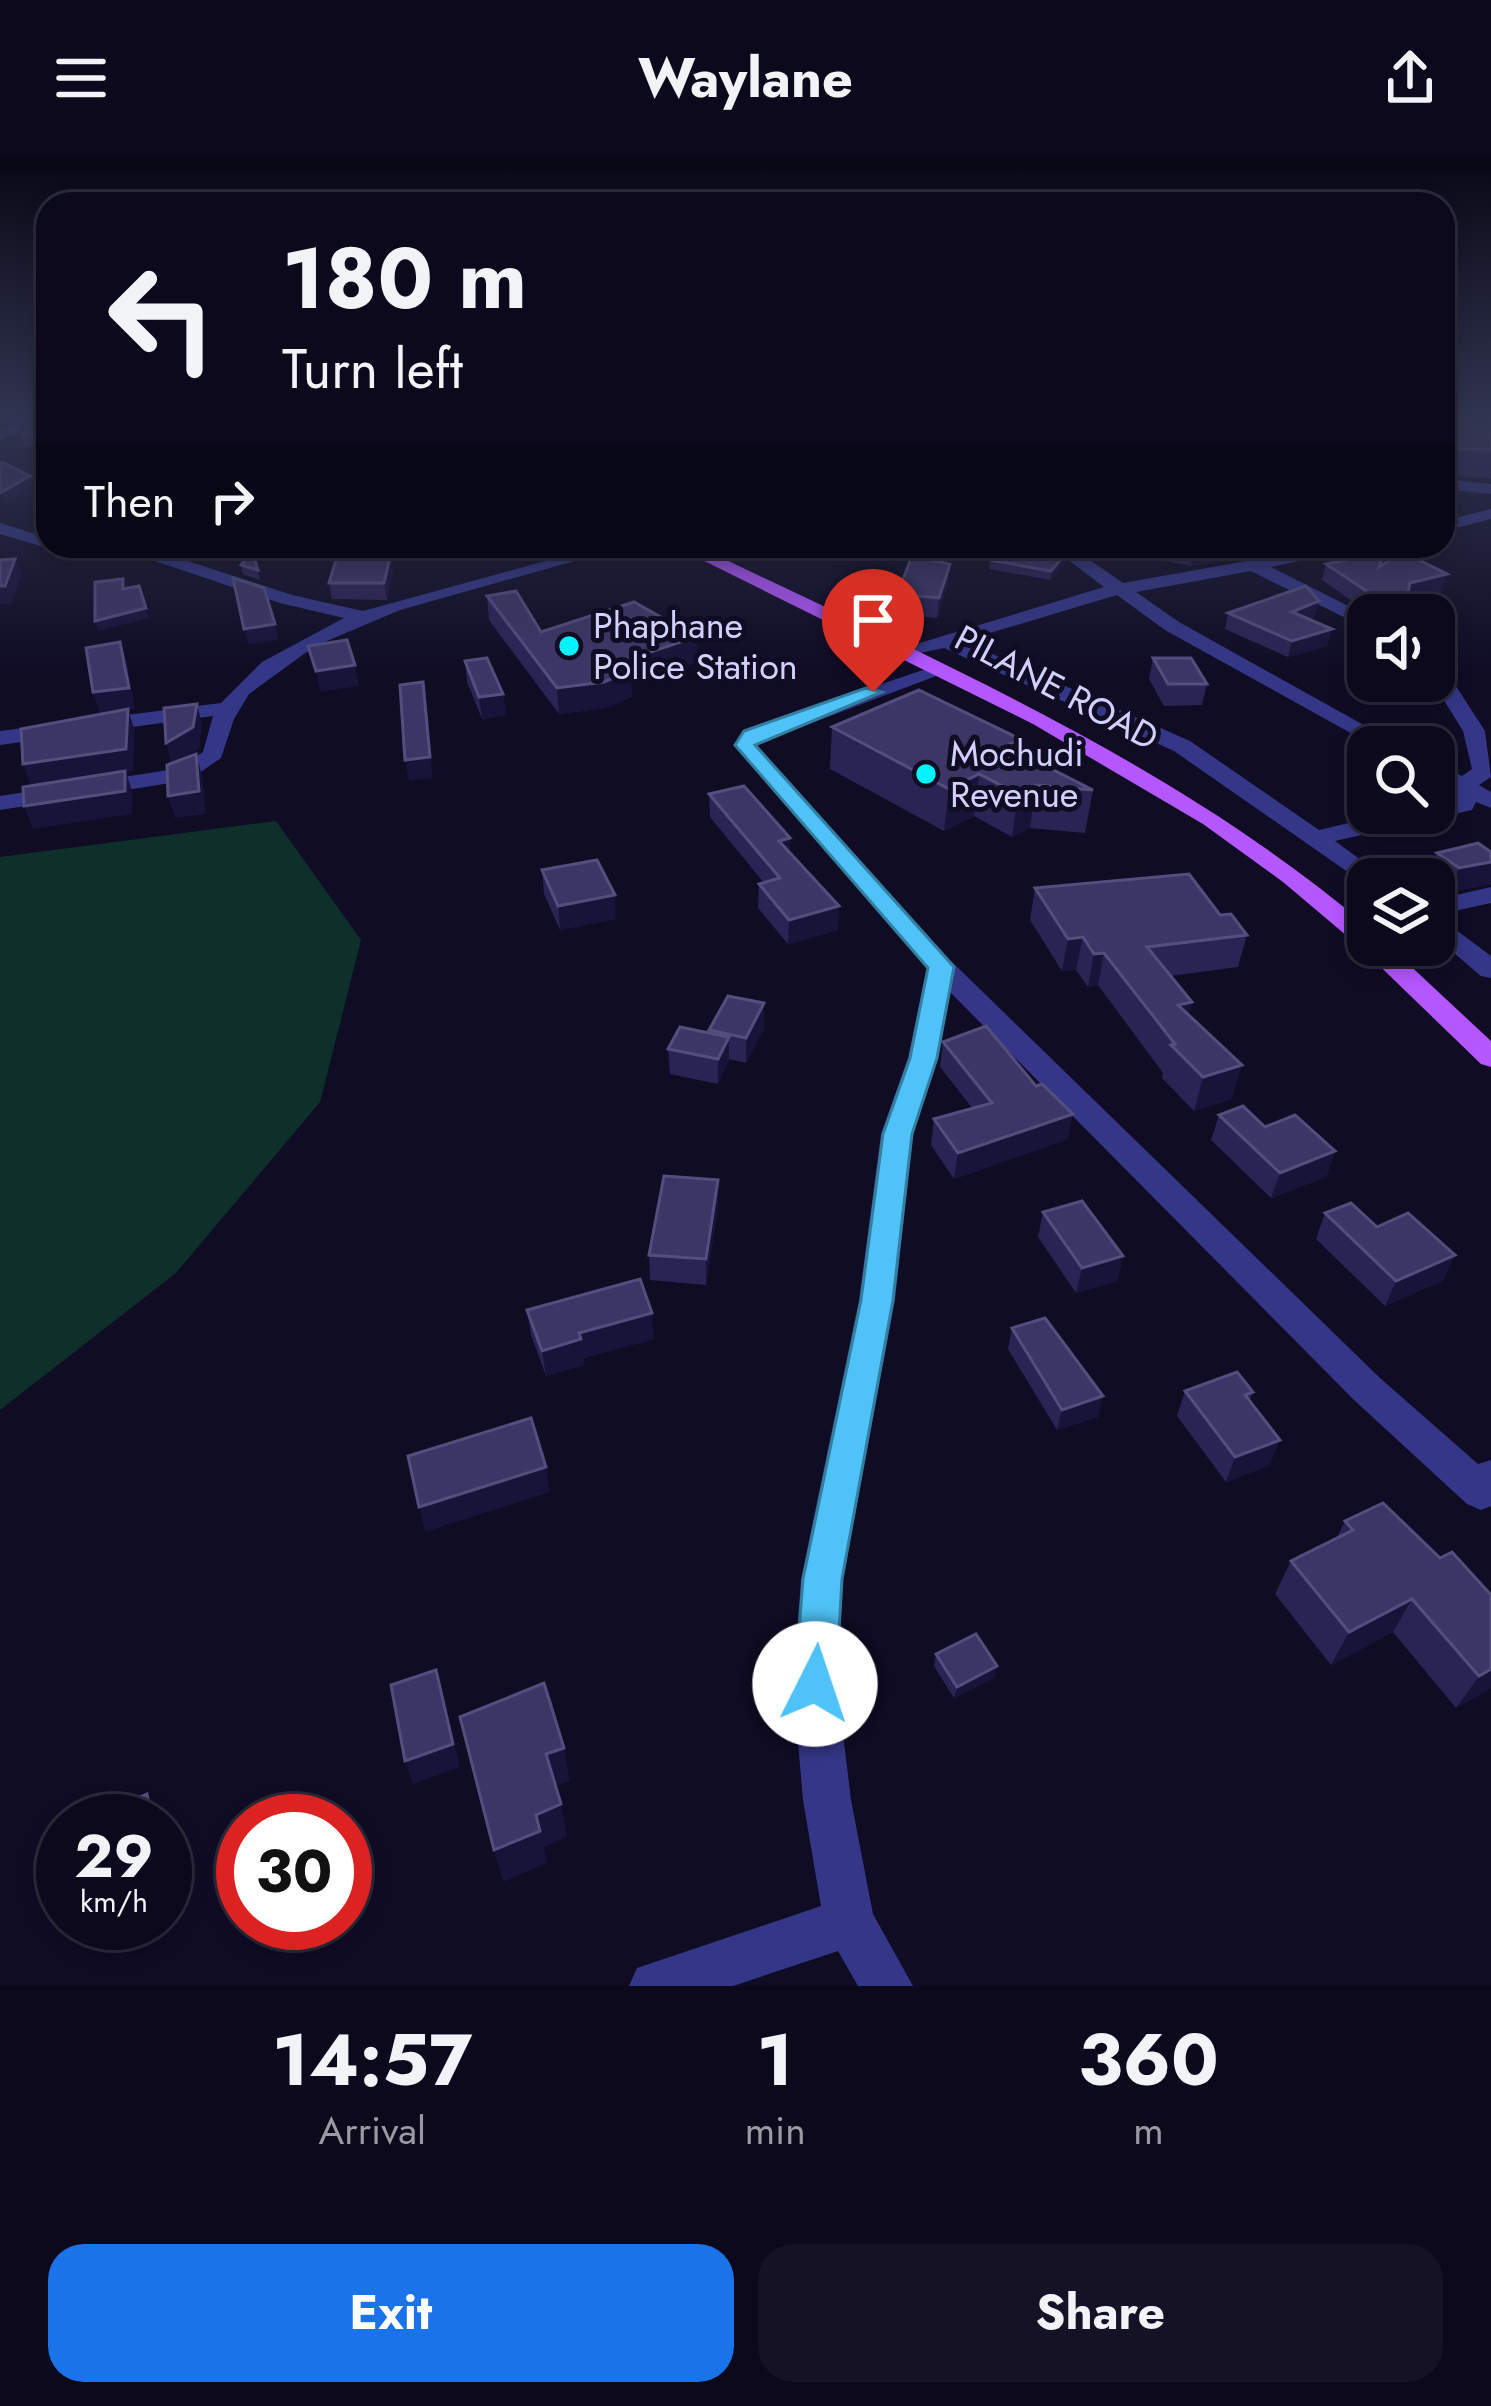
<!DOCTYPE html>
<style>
:root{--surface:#0b091b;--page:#141224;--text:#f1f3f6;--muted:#9a9aa3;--line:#2b2a3a;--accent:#1a73e8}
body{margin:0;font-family:Jost,sans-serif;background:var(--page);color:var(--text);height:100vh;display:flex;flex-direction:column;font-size:45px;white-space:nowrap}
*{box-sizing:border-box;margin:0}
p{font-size:39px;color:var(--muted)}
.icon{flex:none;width:66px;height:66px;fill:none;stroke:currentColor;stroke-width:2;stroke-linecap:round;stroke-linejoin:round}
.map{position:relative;height:1830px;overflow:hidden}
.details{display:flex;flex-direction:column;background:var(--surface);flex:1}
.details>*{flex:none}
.guide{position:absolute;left:36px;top:36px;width:1419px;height:366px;border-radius:36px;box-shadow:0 6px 18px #0003,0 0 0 3px var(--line);background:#0b091b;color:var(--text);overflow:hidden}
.buttons{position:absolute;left:1347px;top:438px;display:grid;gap:24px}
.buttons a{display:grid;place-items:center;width:108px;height:108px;border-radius:24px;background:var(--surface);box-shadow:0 6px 18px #0003,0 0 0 3px var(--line);font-size:60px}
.speed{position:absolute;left:36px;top:1638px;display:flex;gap:24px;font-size:60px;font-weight:700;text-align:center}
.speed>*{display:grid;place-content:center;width:156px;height:156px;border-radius:50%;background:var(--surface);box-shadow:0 6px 18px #0003,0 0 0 3px var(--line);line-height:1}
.speed small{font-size:30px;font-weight:400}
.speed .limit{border:18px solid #d22;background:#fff;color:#111}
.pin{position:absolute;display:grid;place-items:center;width:102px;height:102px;color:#fff;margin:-123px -51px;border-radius:50% 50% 50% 0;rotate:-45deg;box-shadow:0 0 12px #0007}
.pin .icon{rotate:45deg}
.me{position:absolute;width:132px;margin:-66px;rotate:4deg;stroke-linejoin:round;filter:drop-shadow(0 0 9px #0008)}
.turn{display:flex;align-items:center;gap:42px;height:252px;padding:0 48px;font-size:54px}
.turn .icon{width:156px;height:156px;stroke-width:2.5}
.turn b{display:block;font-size:84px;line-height:102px}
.then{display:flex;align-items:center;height:114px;padding:0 48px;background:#0003;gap:24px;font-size:45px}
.eta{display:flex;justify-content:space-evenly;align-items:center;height:204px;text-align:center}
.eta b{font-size:72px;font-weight:700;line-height:84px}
.button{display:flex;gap:24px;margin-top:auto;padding:24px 48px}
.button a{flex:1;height:138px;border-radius:36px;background:var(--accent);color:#fff;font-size:48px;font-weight:700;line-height:138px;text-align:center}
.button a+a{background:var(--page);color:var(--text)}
header{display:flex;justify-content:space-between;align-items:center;height:156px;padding:0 48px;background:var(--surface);font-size:54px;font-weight:700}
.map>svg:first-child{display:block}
</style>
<header><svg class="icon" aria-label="menu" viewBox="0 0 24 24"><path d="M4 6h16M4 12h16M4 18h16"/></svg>Waylane<svg class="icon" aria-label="share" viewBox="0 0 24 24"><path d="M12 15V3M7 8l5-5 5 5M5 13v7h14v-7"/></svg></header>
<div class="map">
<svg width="1491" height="1830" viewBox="0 0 1491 1830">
<rect width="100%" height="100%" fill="#0f0c24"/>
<path fill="#0f2f2b" d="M276,665L361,784L320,946L176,1117L0,1254V701Z"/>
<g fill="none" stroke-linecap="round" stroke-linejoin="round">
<g fill="#343787" fill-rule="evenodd">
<path d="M48,263V271L25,273L0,284V274L22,265Z"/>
<path d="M1443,323L1491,328V338L1443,333Z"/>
<path d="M1491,353V363L1443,375V365Z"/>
<path d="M0,367L48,382V390L154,394L292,439L363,455L600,390H628L400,454L315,490L249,538L234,563L221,602L189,624L0,654V640L175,613L203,596L213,560L0,589V575L221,547L262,506L344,462L280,447L152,404L57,395L0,378Z"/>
<path d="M1050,390H1070L1123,427L1331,390H1369L1271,411L1368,460V473L1251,415L1136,436L1179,466L1403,591H1376L1165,474L1117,439L963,485L1190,585L1319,674L1391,657H1434V648L1452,644V633L1434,623V607L1462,620L1472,613L1463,575L1432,525L1434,505L1441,507L1485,575L1491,621L1479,629L1491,636V652L1476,646L1472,654L1335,685L1387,723H1368L1365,728L1174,595L944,492L900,501V493L1104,431Z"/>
<path d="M935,510L952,514L756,588L951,805L1380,1222L1478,1308L1491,1304V1350L1481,1354L1467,1348L1354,1244L950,836L938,902L913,978L895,1144L843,1423L837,1528L851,1644L873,1758L913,1830H858L838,1795L733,1830H629L637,1812L821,1750L803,1644L793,1528L801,1423L859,1144L881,978L908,902L927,812L734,589L744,574Z"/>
<path d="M1491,731V747L1436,759L1491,800V822L1481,820L1434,780V744Z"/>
</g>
<path fill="#b457ff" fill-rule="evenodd" d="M674,390H697C931,503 1168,602 1368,771V789H1388L1491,885V911L1481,908L1360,791L1283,726L1203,668L1033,568Z"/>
</g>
<g fill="#2a2454">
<path d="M1443,260H1491V322L1443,320Z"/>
<path d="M48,264V289L25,290L22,279Z"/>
<path d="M201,390H286L280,398L252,395L260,424L243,418L241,409L252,395Z"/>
<path d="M499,390H547V393L510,401Z"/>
<path d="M1148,390H1230L1227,404L1191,410L1146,401Z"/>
<path d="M990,404L1064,407L1050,424L989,413Z"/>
<path d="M950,408L948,427L937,462L904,459L905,452L898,451L900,431Z"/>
<path d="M1326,408L1380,410L1442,435L1407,443L1402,458L1372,459L1322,424Z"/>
<path d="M393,413L387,444L332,443L329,427Z"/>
<path d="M487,440L541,476L696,481L697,506L631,529L632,541L606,552L559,558L489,464Z"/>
<path d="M1319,445L1314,461L1309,463L1327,490L1288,501L1225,473L1228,457Z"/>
<path d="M1153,502L1207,528L1202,549L1164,550L1149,523Z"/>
<path d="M465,505L503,538L506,559L482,563L467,526Z"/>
<path d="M832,571L1020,583L1018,596L1093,634L1085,677L1030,672L1012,681L974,660L944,675L830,613Z"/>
<path d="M1368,629V650L1359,642L1363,631Z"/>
<path d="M709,638L790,697L838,774L788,788L758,752L759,728L764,727L710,661Z"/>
<path d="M1491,696V728L1450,736L1428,720L1437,697Z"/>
<path d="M542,714L616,763L560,774L544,738Z"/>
<path d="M1035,732L1220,759L1247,779L1238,811L1170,820L1192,846L1189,859L1232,943L1194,955L1162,922L1163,917L1098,829L1088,831L1076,814L1062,815L1030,764Z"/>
<path d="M764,872L746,907L729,903L718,928L670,918L668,893L709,877V874Z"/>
<path d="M943,886L1068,983L954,1023L931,989L934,963L973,953L940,911Z"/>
<path d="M1219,959L1335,995L1326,1021L1271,1042L1211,984Z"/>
<path d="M718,1024V1049L706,1129L650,1124L649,1099Z"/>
<path d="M1043,1056L1123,1100L1117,1125L1076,1137L1038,1081Z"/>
<path d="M1325,1057L1455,1099L1442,1125L1385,1150L1316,1083Z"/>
<path d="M527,1154L654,1183L583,1202L584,1209L546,1220L531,1179Z"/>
<path d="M1012,1172L1098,1261L1057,1274L1008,1193Z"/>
<path d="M1185,1235L1253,1236L1249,1245L1270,1309L1226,1326L1177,1260Z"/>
<path d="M1345,1365L1491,1532L1456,1552L1393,1476L1331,1509L1275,1438L1291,1405L1336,1383Z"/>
<path d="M936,1498L997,1510L994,1522L954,1542L934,1510Z"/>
</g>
<g fill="#171339">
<path d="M30,320L32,329L6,346L3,337Z"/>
<path d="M509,390H547V393L510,401Z"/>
<path d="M1205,390H1230L1227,404L1191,410L1195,392Z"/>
<path d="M391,397L393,413L387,444L384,427Z"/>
<path d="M1066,397L1064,407L1050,424L1051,415Z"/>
<path d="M15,403L21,420L11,448L0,449V430Z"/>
<path d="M950,408L948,427L937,462L939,442Z"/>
<path d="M1447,418L1442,435L1407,443L1410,427Z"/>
<path d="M1319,445L1314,461L1288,472L1292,456Z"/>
<path d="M146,452L149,462L98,475L95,465Z"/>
<path d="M275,468L278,484L248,488L244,473Z"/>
<path d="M1332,473L1327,490L1288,501L1292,485Z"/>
<path d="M696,481L697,506L631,529L632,541L606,552L559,558L557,532L617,507Z"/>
<path d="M120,486L127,507L135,553L128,554L135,575L133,615L126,616L133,638L132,658L33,673L24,650L31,631L23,608L100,558L93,536Z"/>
<path d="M355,509L359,530L320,536L316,515Z"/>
<path d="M423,526L433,622L409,625L405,604Z"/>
<path d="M503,538L506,559L482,563L479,541Z"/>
<path d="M197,548L202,569L199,593L172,609L166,587Z"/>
<path d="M1020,583L1014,625L1006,590Z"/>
<path d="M196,598L202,620L206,658L175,662L168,640Z"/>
<path d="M979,618L974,660L944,675L949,633Z"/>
<path d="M1036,629L1030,672L1012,681L1018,638Z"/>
<path d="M790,682V705L779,685Z"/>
<path d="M1491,706V728L1450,736L1459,712Z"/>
<path d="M615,739L616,763L560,774L558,750Z"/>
<path d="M839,750L838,774L788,788L789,764Z"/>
<path d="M1083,781L1076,814L1062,815L1068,783Z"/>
<path d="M1104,797L1098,829L1088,831L1094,798Z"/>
<path d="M1192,846L1184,879L1178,849Z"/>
<path d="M764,847V872L746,907V882Z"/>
<path d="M729,881V905L718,928V903Z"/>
<path d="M1242,909L1232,943L1194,955L1203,921Z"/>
<path d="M1073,958L1068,983L954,1023L958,997Z"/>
<path d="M1335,995L1326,1021L1271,1042L1280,1017Z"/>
<path d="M718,1024V1049L706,1129V1103Z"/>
<path d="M1455,1099L1442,1125L1385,1150L1396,1125Z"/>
<path d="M1123,1100L1117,1125L1076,1137L1082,1112Z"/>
<path d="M652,1157L654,1183L583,1202L584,1209L546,1220L542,1195L579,1177Z"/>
<path d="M1103,1240L1098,1261L1057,1274L1062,1254Z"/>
<path d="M1280,1284L1270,1309L1226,1326L1235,1301Z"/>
<path d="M546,1311L550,1336L425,1376L419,1351Z"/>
<path d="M1412,1443L1393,1476L1331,1509L1349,1476Z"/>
<path d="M997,1510L994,1522L954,1542L957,1531Z"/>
<path d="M1491,1513V1532L1456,1552L1479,1520Z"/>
<path d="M436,1514L460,1611L413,1628L405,1605Z"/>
<path d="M564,1592L570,1625L553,1631L546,1598Z"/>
<path d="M147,1638L161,1660L162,1665H152Z"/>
<path d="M561,1648L567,1681L544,1691L547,1707L503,1726L494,1694L536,1659Z"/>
<path d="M165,1680L175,1729L165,1734Z"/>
</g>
<g fill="#3c3666" stroke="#534e7e" stroke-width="3">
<path d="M1443,260H1491V294L1443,292Z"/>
<path d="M48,264V279H22L33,266Z"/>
<path d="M2,306L30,320L0,337V308Z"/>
<path d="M1042,390H1056L1066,397L1051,415L990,404Z"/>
<path d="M252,395L258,414L241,409Z"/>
<path d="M1403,396L1447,418L1410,427L1407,441L1377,442L1326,408L1384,397L1379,411Z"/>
<path d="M338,397H391L384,427H329Z"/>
<path d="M912,400L950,408L939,442L906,439L909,432L900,431Z"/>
<path d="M15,403L5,430H0V404Z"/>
<path d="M233,422L264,432L275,468L244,473Z"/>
<path d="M123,423V433L139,430L146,452L95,465V426Z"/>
<path d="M1306,430L1319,445L1292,456L1332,473L1292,485L1228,457Z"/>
<path d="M516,435L541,476L634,446L696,481L617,507L630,515L604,526L557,532L487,440Z"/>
<path d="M347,484L355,509L316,515L308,490Z"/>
<path d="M120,486L129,532L93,536L86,492Z"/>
<path d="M487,502L503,538L479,541L465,505Z"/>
<path d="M1153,502H1191L1207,528H1168Z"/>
<path d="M423,526L430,601L405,604L400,529Z"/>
<path d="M919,534L1020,583L1006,590L1093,634L1036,629L1018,638L979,618L949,633L832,571Z"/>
<path d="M197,548L193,571L166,587L164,552Z"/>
<path d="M128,553L126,593L23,608L21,573Z"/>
<path d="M196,598L199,635L168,640L167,609Z"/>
<path d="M125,615V635L24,650L23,631Z"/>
<path d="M744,630L790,682L779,685L839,750L789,764L759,728L780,722L709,638Z"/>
<path d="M1478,687L1491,696V706L1459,712L1437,697Z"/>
<path d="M597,704L615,739L558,750L542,714Z"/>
<path d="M1189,718L1220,759L1231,758L1247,779L1147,791L1192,846L1178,849L1242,909L1203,921L1171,889L1175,888L1104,797L1094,798L1083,781L1068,783L1035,732Z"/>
<path d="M728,840L764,847L746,882L709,874Z"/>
<path d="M986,870L1036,930L1042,928L1073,958L958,997L934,963L992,947L943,886Z"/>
<path d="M680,871L729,881L718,903L668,893Z"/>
<path d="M1243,950L1265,971L1295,959L1335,995L1280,1017L1219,959Z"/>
<path d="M664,1020L718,1024L706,1103L649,1099Z"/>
<path d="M1082,1045L1123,1100L1082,1112L1043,1056Z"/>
<path d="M1351,1047L1377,1071L1408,1057L1455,1099L1396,1125L1325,1057Z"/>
<path d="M640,1123L652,1157L579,1177L581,1183L542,1195L527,1154Z"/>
<path d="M1045,1162L1103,1240L1062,1254L1012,1172Z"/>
<path d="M1237,1216L1253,1236L1245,1239L1280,1284L1235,1301L1185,1235Z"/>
<path d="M531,1262L546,1311L419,1351L408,1300Z"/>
<path d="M1383,1347L1440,1402L1452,1396L1491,1439V1513L1479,1520L1412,1443L1349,1476L1291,1405L1353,1374L1345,1365Z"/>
<path d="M976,1478L997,1510L957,1531L936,1498Z"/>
<path d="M436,1514L453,1588L405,1605L391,1529Z"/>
<path d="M544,1527L564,1592L546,1598L561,1648L536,1659L540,1675L494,1694L460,1561Z"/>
<path d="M147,1638L152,1665H89Z"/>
</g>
<linearGradient id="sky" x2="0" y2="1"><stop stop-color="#080714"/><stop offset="0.5" stop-color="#313450"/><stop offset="1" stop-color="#313450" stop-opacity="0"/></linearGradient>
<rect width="1491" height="516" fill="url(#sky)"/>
<path fill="#4fc3f7" stroke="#337fa1" stroke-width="3" d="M866,532L882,536L755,589L954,811L937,902L912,978L893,1144L842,1423L836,1528L830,1543L815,1548L801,1543L795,1528L803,1423L861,1144L883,978L910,902L928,812L735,589L744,575Z"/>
<g fill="#00f4fb" stroke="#0f0c24" stroke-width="4.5">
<circle cx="569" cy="490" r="12"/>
<circle cx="926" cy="618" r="12"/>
</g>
<g text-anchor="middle" stroke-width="10" stroke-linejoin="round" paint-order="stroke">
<g font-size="36" fill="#d2d0ff" stroke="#0f0c24" text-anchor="start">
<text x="593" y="482">Phaphane<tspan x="593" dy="41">Police Station</tspan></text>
<text x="950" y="610">Mochudi<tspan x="950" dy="41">Revenue</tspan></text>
</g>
<g font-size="36" fill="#d2d0ff" stroke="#0f0c24">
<text transform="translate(1057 531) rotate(28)" y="13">PILANE ROAD</text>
</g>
</g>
</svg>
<div class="buttons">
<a><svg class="icon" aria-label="sound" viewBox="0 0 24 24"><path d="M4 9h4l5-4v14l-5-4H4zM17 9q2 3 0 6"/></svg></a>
<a><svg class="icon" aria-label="search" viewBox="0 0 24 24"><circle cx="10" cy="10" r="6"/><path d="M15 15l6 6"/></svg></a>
<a><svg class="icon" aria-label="layers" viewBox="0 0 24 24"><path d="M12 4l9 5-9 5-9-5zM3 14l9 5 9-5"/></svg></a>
</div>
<div class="speed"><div>29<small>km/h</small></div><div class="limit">30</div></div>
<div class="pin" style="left:873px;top:536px;background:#d93025"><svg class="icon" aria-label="arrive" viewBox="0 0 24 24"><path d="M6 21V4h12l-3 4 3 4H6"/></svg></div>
<svg class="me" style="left:815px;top:1528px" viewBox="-20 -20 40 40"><circle r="19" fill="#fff"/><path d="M0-13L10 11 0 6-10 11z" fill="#4fc3f7"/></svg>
<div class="guide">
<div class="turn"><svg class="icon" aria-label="left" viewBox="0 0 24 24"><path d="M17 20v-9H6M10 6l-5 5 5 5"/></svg><div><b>180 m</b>Turn left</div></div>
<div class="then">Then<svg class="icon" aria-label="right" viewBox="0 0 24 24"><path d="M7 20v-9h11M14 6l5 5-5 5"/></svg></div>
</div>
</div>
<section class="details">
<div class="eta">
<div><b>14:57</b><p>Arrival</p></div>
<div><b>1</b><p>min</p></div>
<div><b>360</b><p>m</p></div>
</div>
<div class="button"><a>Exit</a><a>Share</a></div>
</section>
